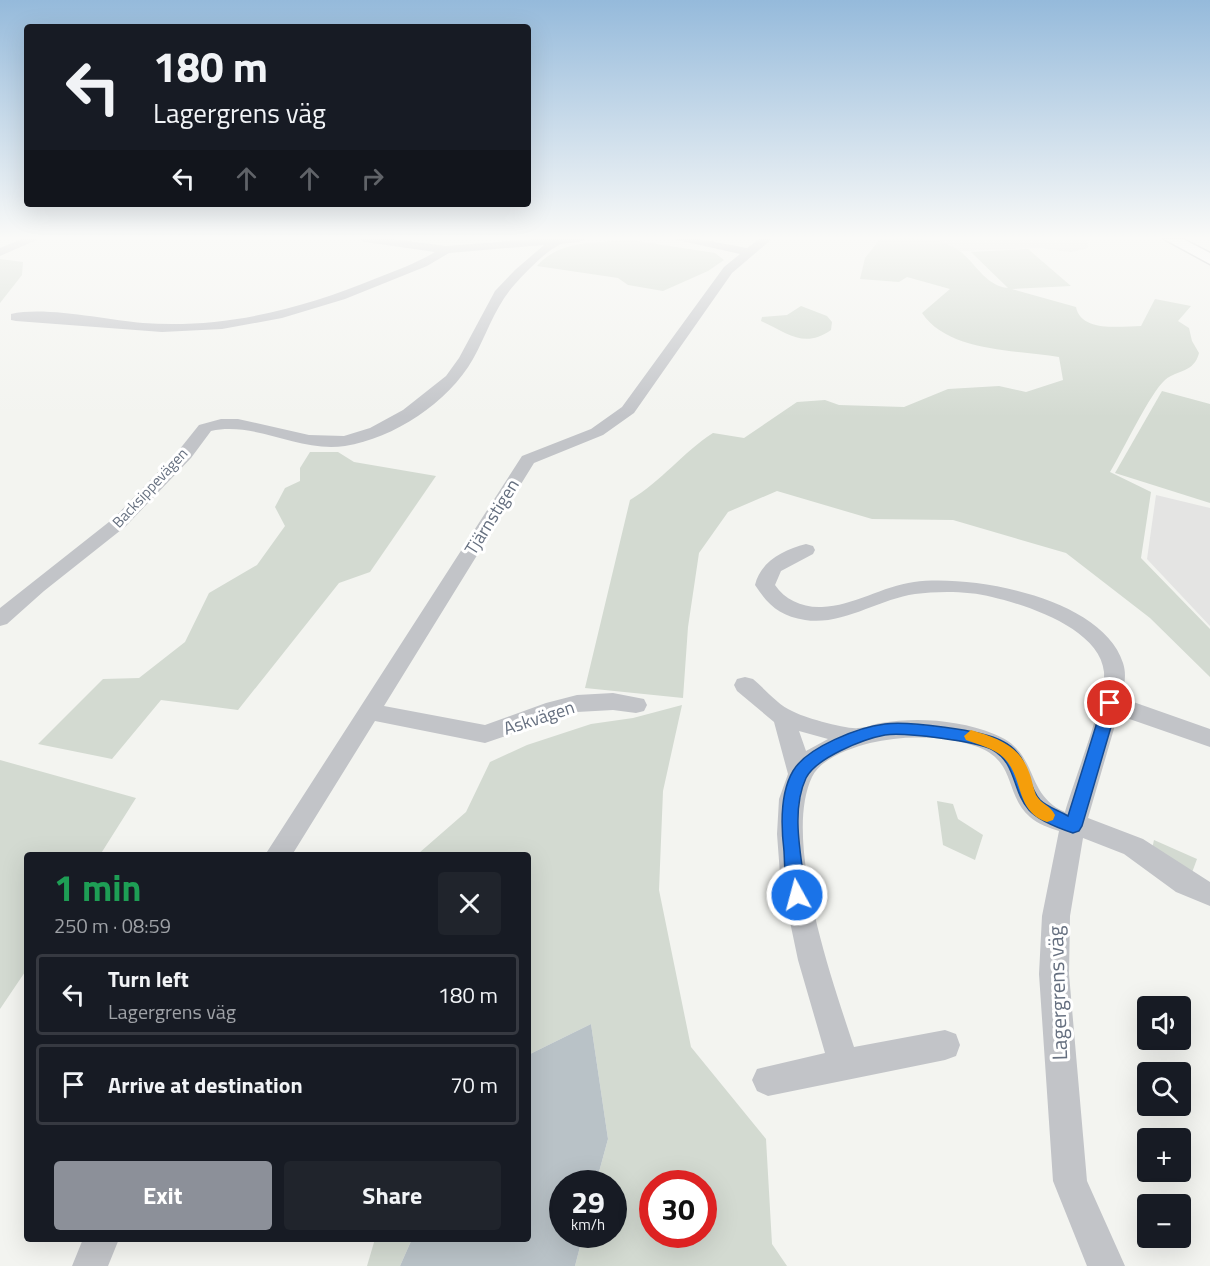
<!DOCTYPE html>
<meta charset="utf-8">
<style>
:root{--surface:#171b24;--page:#20242c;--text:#f1f3f6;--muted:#9ea1a6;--line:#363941;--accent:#8c9099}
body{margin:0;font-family:"Titillium Web",sans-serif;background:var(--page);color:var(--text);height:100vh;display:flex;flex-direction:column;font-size:22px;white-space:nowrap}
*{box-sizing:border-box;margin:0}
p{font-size:20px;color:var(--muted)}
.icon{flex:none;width:33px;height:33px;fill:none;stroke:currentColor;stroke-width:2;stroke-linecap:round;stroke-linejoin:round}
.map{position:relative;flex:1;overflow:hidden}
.side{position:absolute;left:24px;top:852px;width:507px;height:390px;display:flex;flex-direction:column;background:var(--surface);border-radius:6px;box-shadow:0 6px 24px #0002}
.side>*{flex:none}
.hud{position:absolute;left:24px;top:24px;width:507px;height:183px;border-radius:6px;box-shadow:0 6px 24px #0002;background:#171b24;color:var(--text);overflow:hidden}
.tools{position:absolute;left:1137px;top:996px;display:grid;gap:12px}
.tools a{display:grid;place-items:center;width:54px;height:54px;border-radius:6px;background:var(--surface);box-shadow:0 6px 24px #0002;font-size:30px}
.speed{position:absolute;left:549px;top:1170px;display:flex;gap:12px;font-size:30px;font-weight:700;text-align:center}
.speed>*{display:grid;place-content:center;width:78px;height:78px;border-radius:50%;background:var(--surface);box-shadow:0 6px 24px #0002;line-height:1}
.speed small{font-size:15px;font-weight:400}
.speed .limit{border:9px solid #d22;background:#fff;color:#111}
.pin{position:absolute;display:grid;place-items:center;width:51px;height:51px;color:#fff;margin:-26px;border:3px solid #fff;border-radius:50%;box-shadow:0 2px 6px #0007}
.me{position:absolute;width:66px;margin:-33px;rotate:353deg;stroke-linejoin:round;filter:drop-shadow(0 0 4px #0008)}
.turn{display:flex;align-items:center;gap:21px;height:126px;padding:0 30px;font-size:27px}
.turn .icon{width:78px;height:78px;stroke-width:2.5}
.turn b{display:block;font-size:42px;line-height:51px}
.lanes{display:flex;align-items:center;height:57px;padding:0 30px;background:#0003;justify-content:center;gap:30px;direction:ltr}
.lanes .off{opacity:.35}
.round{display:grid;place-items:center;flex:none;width:63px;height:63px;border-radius:6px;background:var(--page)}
.headline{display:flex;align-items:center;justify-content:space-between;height:102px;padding:0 30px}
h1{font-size:36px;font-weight:700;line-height:45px;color:#1e9e55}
.cta{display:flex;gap:12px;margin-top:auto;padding:12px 30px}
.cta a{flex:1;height:69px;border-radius:6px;background:var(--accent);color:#fff;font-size:24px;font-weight:700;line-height:69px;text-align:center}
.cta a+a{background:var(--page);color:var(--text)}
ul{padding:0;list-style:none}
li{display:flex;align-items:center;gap:18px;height:81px;margin:0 12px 9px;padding:0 18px;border:3px solid var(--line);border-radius:6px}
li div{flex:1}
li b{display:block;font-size:22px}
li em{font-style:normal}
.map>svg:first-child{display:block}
</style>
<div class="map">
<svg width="1210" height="1266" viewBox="0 0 1210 1266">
<rect width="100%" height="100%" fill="#f3f4f0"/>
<g fill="#e4e4e3">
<path d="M928,239H1089L1088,248L1071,252L1039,248L960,251Z"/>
<path d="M1156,495L1210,508V626L1147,559Z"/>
</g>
<g fill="#d3dad1" fill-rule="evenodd">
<path d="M880,239C906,239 939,235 961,252C976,264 986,286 1008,288L971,252L1028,249L1071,286L1012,289L1076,307C1081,333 1122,326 1141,326L1155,299L1191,306L1178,321L1189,328L1192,341L1199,353C1194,373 1178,369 1165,380C1150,393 1123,451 1110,472L1151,492L1141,558L1210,629V677L1150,618L1066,553L953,520L872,519L777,491L728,512L699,553L688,627L683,698L585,688L630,500C662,481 682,453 713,433L744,438L797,402L825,400L839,405L904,407L948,389L999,386L1026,392L1063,380L1059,357C1016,350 948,352 922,313L950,289L907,277L899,282L860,279L865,258Z"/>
<path d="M631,240L715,253L724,260L708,271L663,291L628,285L618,278L537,266C560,239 599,243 631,240Z"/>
<path d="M0,259L23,262L22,275L0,303Z"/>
<path d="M801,306L827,316L832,322L831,330C804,349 788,333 761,321L762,317L787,315Z"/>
<path d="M1162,391L1210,404V503L1115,473Z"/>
<path d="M310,452H338L354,462L436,476L370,572L339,583L238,710L161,700L112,759L38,744L103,679L139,678L185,642L209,593L257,565L285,526L275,507L285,488L300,481V468Z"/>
<path d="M682,705L663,791L659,890L691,1047L766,1139L772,1244L787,1266H575L583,1235L614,1234V1184L596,1183L608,1139L591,1024L528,1055V855L419,853L466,812L490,762L527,745L591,724L633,718ZM652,1184H704V1234H652Z"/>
<path d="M0,760L136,798L100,855H27V969L0,1009Z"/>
<path d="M937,801L953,804L958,819L983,835L975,860L943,845Z"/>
<path d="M1154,840L1197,859L1190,878L1152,849Z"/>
<path d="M375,1239H412L400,1266H367Z"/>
</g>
<path fill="#b9c2c7" d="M591,1024L608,1139L596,1183L562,1184V1234L583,1235L575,1266H400L412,1239H528V1055Z"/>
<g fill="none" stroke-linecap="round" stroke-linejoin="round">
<g stroke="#b3b5b9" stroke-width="3">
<path id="major" d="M1164,239H1183L1210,253V264Z"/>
</g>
<g fill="#c2c4c8" fill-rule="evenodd">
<path d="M22,239H39L0,256V248Z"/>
<path d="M359,239H393L446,246L534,239H585C577,245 567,241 559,245C546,251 525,273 515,284C495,306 487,334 473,359C448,403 394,438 345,446C299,453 256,421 211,431L191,458L126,526L44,591L7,624L0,626V608L114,518L179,450L199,425L221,419H238L309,435L344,436L370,428L403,410L446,376L459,358L495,291L515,270L544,245L449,253L427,266L345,299L282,318L222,329L162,332L16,321L11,320V314C46,306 106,320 143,323C224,329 302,309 377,278C397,270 417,263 435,252L365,242Z"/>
<path d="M673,239H699L747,248L759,239H772L732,273L634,413L603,435L534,463L384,706L485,725L546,703L577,695L613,693L644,699L647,705L644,711L636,713L613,710L577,712L485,743L375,721L292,855H265L522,456L591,429L622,407L724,267L740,254Z"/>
<path d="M806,544L813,546L815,550L813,554L781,571L775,585C785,600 803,608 822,607C853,606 883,586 914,582C972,574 1103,598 1123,663C1127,675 1124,686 1122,698L1210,729V747L1118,715L1088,818L1143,839L1210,882V906L1176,892L1124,854L1083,838L1070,916L1069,974L1087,1181L1125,1266H1087L1053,1181L1039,974L1042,916L1059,831C1049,828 1038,824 1030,817C1004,794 1017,762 978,747C945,735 903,735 870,743C851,748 821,758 812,777C782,840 833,983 854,1047L945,1030L956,1034L960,1045L956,1056L945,1060L768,1096L757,1091L752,1080L757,1069L825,1053L798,960L780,874L777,834L779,799L788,774L774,722L737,691L734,685L737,679L745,677L753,679C765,689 778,705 792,711C802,717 848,730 858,728C866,728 873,724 881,723C917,717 959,720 994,734C1041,752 1023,794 1065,812C1074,780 1106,700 1104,672C1100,629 1027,605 992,597C969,591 939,591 915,594C879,599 842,626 805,620C780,616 768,605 755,585C761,561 783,550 806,544ZM799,731L828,739L806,751Z"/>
<path d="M83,1239H119L108,1266H72Z"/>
</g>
<use href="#major" fill="#fff" fill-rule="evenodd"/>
</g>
<linearGradient id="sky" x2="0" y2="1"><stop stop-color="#95badb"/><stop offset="0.57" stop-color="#fafaf8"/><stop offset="1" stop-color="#fafaf8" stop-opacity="0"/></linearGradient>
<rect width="1210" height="417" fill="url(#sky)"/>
<path fill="#1a73e8" stroke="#114b97" stroke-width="1.5" d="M1110,698L1118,703L1082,826L1079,831L1073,833C1061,829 1038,820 1029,810C1012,791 1017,764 993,750C977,741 903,732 885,735C863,739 816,758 806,778C790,812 802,859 806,895L804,901L797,903L791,901C784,887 785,867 784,851C781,826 780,793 793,771C807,747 859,727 885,724C907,721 983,730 1002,741C1032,756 1024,782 1040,800C1047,807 1060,811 1068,816L1103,703Z"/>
<path fill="#f59e0b" d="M971,730C997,738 1019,745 1029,772C1032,779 1033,788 1036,795C1041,804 1051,806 1055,815L1053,820L1047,822C1015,811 1024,778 1004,758C994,748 979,745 966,740L964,736Z"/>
<g text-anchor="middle" stroke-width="6" stroke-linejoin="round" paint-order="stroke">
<g font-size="15" fill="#656f7f" stroke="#fff">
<text transform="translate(150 488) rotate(-47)" y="5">Backsippevägen</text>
</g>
<g font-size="18" fill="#656f7f" stroke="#fff">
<text transform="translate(492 517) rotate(-58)" y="6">Tjärnstigen</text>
<text transform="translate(539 718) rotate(-18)" y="6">Askvägen</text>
</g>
<g font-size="21" fill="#656f7f" stroke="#fff">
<text transform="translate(1058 993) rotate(-92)" y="7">Lagergrens väg</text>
</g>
</g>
</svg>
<div class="tools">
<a><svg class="icon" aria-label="sound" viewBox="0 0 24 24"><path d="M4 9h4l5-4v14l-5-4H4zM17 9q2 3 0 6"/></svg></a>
<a><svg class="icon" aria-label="search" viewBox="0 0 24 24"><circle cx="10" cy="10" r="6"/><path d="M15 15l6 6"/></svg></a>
<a>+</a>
<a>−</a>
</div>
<div class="speed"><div>29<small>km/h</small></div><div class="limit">30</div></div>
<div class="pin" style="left:1110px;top:703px;background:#d93025"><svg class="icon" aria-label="arrive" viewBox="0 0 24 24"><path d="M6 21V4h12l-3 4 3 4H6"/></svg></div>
<svg class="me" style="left:797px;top:895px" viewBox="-20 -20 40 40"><circle r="17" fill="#1a73e8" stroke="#fff" stroke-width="3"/><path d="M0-11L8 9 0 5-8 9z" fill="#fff"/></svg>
<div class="hud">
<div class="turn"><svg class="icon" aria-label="left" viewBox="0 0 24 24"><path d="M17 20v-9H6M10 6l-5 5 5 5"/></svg><div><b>180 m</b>Lagergrens väg</div></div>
<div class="lanes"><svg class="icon" aria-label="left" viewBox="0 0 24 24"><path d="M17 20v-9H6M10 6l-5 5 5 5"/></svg><svg class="icon off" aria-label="ahead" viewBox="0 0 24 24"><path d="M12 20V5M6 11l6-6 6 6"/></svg><svg class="icon off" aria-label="ahead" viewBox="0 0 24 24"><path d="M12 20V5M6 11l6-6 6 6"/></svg><svg class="icon off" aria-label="right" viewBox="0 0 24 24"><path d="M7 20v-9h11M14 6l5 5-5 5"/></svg></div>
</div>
<section class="side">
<div class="headline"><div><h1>1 min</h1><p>250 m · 08:59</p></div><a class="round"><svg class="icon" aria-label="close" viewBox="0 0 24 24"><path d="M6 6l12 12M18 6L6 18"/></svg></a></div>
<ul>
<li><svg class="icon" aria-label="left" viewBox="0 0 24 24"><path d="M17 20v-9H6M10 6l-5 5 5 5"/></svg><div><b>Turn left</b><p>Lagergrens väg</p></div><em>180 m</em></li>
<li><svg class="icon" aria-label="arrive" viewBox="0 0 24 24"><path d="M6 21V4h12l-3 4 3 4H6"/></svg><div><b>Arrive at destination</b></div><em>70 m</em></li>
</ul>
<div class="cta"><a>Exit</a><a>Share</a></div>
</section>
</div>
